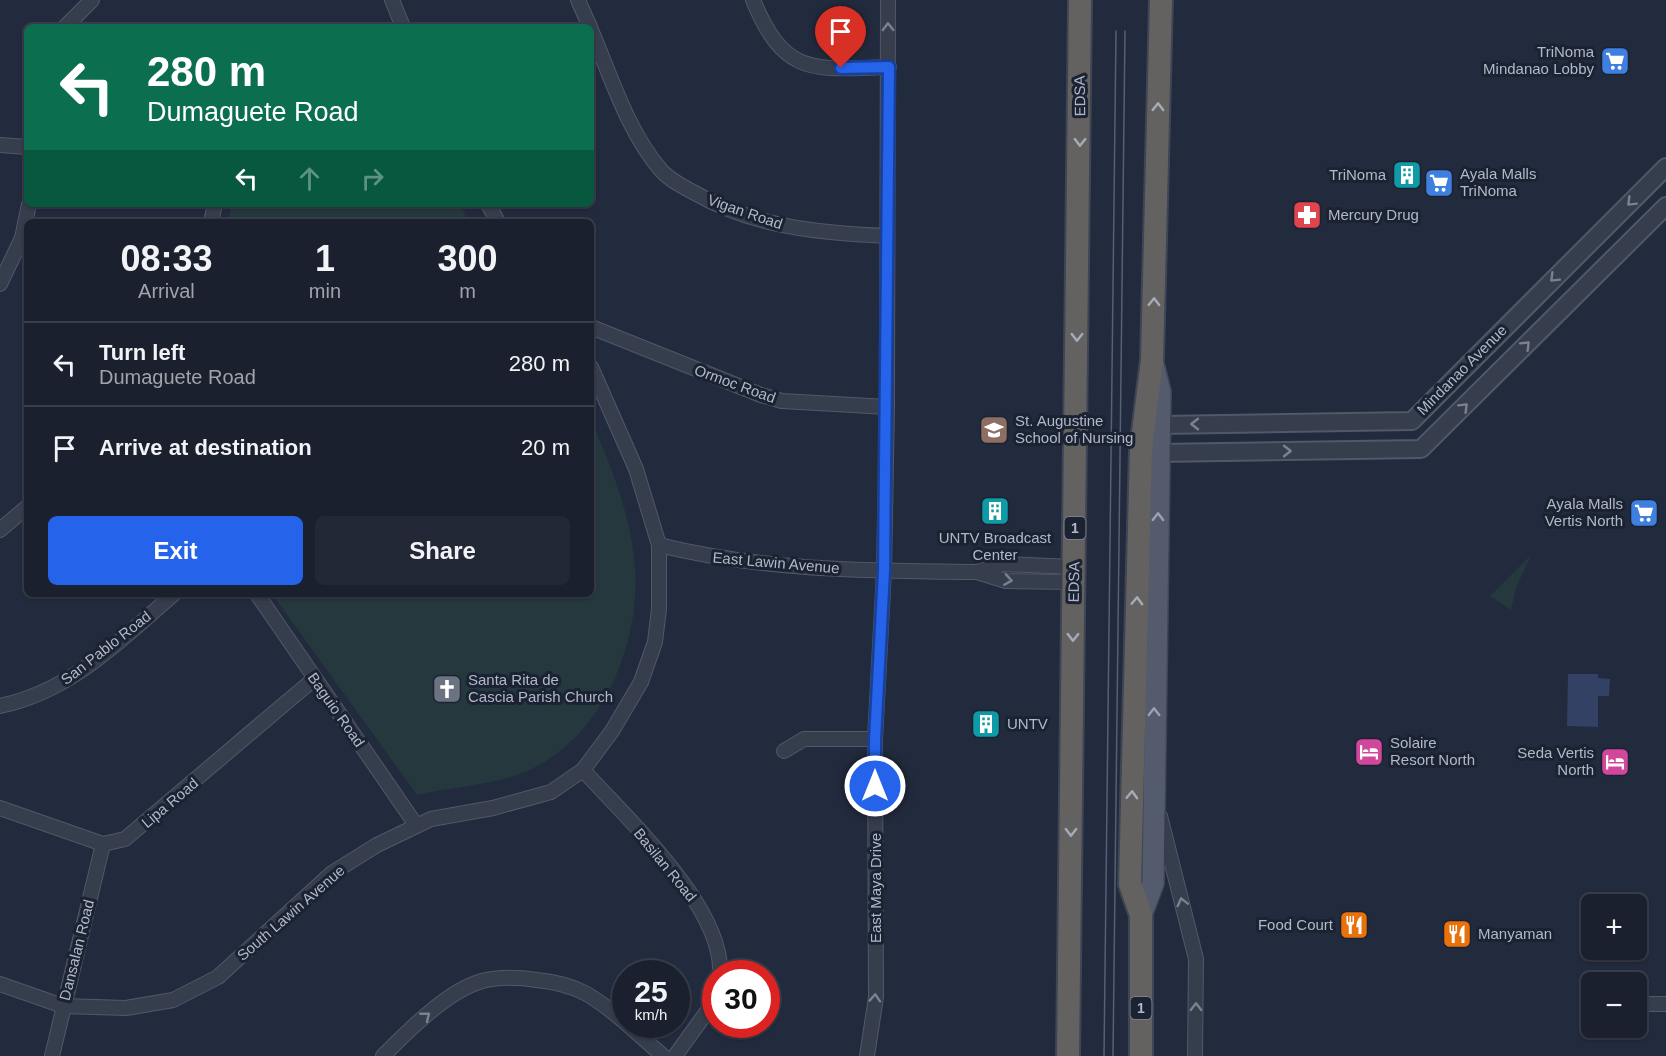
<!DOCTYPE html>
<meta charset="utf-8">
<style>
:root{--surface:#1a202e;--page:#232836;--text:#f1f3f6;--muted:#9fa3aa;--line:#383e4a;--accent:#2563eb}
body{margin:0;font-family:Arial,sans-serif;background:var(--page);color:var(--text);height:100vh;display:flex;flex-direction:column;font-size:22px;white-space:nowrap}
*{box-sizing:border-box;margin:0}
p{font-size:20px;color:var(--muted)}
.icon{flex:none;width:33px;height:33px;fill:none;stroke:currentColor;stroke-width:2;stroke-linecap:round;stroke-linejoin:round}
.map{position:relative;flex:1;overflow:hidden}
.panel{position:absolute;left:24px;top:219px;width:570px;height:378px;display:flex;flex-direction:column;background:var(--surface);border-radius:9px;box-shadow:0 2px 4px #0004,0 0 0 2px var(--line)}
.panel>*{flex:none}
.banner{position:absolute;left:24px;top:24px;width:570px;height:183px;border-radius:9px;box-shadow:0 2px 4px #0004,0 0 0 2px var(--line);background:#0b6e4f;color:#fff;overflow:hidden}
.tools{position:absolute;left:1581px;top:894px;display:grid;gap:12px}
.tools a{display:grid;place-items:center;width:66px;height:66px;border-radius:9px;background:var(--surface);box-shadow:0 2px 4px #0004,0 0 0 2px var(--line);font-size:30px}
.speed{position:absolute;left:612px;top:960px;display:flex;gap:12px;font-size:30px;font-weight:700;text-align:center}
.speed>*{display:grid;place-content:center;width:78px;height:78px;border-radius:50%;background:var(--surface);box-shadow:0 2px 4px #0004,0 0 0 2px var(--line);line-height:1}
.speed small{font-size:15px;font-weight:400}
.speed .limit{border:9px solid #d22;background:#fff;color:#111}
.pin{position:absolute;display:grid;place-items:center;width:51px;height:51px;color:#fff;margin:-62px -26px;border-radius:50% 50% 50% 0;rotate:-45deg;box-shadow:0 0 6px #0007}
.pin .icon{rotate:45deg}
.me{position:absolute;width:66px;margin:-33px;rotate:0deg;stroke-linejoin:round;filter:drop-shadow(0 0 4px #0008)}
.turn{display:flex;align-items:center;gap:21px;height:126px;padding:0 24px;font-size:27px}
.turn .icon{width:78px;height:78px;stroke-width:2.5}
.turn b{display:block;font-size:42px;line-height:51px}
.lanes{display:flex;align-items:center;height:57px;padding:0 24px;background:#0003;justify-content:center;gap:30px;direction:ltr}
.lanes .off{opacity:.35}
.eta{display:flex;justify-content:space-evenly;align-items:center;height:102px;text-align:center}
.eta b{font-size:36px;font-weight:700;line-height:42px}
.button{display:flex;gap:12px;margin-top:auto;padding:12px 24px}
.button a{flex:1;height:69px;border-radius:9px;background:var(--accent);color:#fff;font-size:24px;font-weight:700;line-height:69px;text-align:center}
.button a+a{background:var(--page);color:var(--text)}
ul{padding:0;list-style:none}
li{display:flex;align-items:center;gap:18px;height:84px;padding:0 24px;border-top:2px solid var(--line)}
li div{flex:1}
li b{display:block;font-size:22px}
li em{font-style:normal}
.map>svg:first-child{display:block}
</style>
<div class="map">
<svg width="1666" height="1056" viewBox="0 0 1666 1056">
<rect width="100%" height="100%" fill="#222a3d"/>
<g fill="#24383e">
<path d="M231,204H459L469,222H229Z"/>
<path d="M591,419C610,464 629,510 634,558C644,641 602,743 520,774C488,786 451,787 417,795L272,594H591Z"/>
<path d="M1531,555L1516,588L1511,610L1490,596Z"/>
</g>
<path fill="#324164" d="M1568,674H1598V678L1610,679L1609,696H1598V727L1567,726Z"/>
<g fill="none" stroke-linecap="round" stroke-linejoin="round">
<g stroke="#515868" stroke-width="16">
<g id="minor">
<path d="M392,0L403,27"/>
<path d="M578,0L590,27"/>
<path d="M753,0C785,78 815,69 889,67"/>
<path d="M65,27L92,0"/>
<path d="M591,30C611,76 627,130 660,169C668,179 682,186 693,192C753,227 819,233 887,236"/>
<path d="M0,145L27,147"/>
<path d="M488,204L498,222"/>
<path d="M211,222L215,204"/>
<path d="M0,284L22,238L29,204"/>
<path d="M591,327L761,395L782,401L887,407"/>
<path d="M0,530L27,507"/>
<path d="M659,545C764,571 870,571 977,572L1006,581L1074,582"/>
<path d="M977,572L1002,564L1074,567"/>
<path d="M257,594L416,825"/>
<path d="M0,706C72,691 120,640 174,594"/>
<path d="M784,751L804,739H875"/>
<path d="M583,770C626,818 724,907 720,974"/>
<path d="M0,808L103,844L125,839L314,679"/>
<path d="M1160,816L1196,959L1195,1056"/>
<path d="M0,984L63,1006L126,1008L173,1000L218,977L332,873L377,845L431,819L493,808L551,792L583,770L612,731L641,682L655,642L659,609V545L636,469L591,367"/>
<path d="M1636,1004H1666"/>
<path d="M627,1024L663,1056"/>
<path d="M52,1056L103,844"/>
<path d="M383,1056C408,1031 447,991 482,981C500,976 518,977 537,980C578,984 595,997 626,1023"/>
<path d="M675,1056L711,1006L716,993"/>
<path d="M867,1056L876,997L875,739L884,571L887,407L888,0"/>
</g>
</g>
<g stroke="#515868" stroke-width="20">
<g id="tertiary">
<path d="M1160,425L1412,421L1666,167"/>
<path d="M1159,453L1421,449L1666,206"/>
</g>
</g>
<g stroke="#3f4656" stroke-width="24">
<path id="primary" d="M1141,915L1153,883L1160,392L1153,364"/>
</g>
<g stroke="#3e4555" stroke-width="26">
<g id="trunk">
<path d="M1068,1056L1080,0"/>
<path d="M1141,1056V915L1130,884L1141,449L1152,360L1161,0"/>
</g>
</g>
<use href="#minor" stroke="#363d4d" stroke-width="14"/>
<use href="#tertiary" stroke="#363d4d" stroke-width="16"/>
<use href="#primary" stroke="#545b6d" stroke-width="21"/>
<use href="#trunk" stroke="#646260" stroke-width="22"/>
<g stroke="#576075" stroke-width="1.5">
<path d="M1104,1056L1116,31"/>
<path d="M1113,1056L1125,31"/>
</g>
</g>
<defs><path id="oneway-chevron" d="M-2-3.5L2.5 0L-2 3.5" fill="none" stroke-width="1.6" stroke-linecap="round" stroke-linejoin="round" transform="scale(1.5)"/></defs>
<g stroke="#7a8191">
<use href="#oneway-chevron" transform="translate(888 27) rotate(-91)"/>
<use href="#oneway-chevron" transform="translate(1631 202) rotate(135)"/>
<use href="#oneway-chevron" transform="translate(1554 278) rotate(135)"/>
<use href="#oneway-chevron" transform="translate(1526 345) rotate(-45)"/>
<use href="#oneway-chevron" transform="translate(1464 407) rotate(-45)"/>
<use href="#oneway-chevron" transform="translate(1195 424) rotate(180)"/>
<use href="#oneway-chevron" transform="translate(1287 451)"/>
<use href="#oneway-chevron" transform="translate(1008 580) rotate(9)"/>
<use href="#oneway-chevron" transform="translate(1182 902) rotate(-104)"/>
<use href="#oneway-chevron" transform="translate(875 998) rotate(-86)"/>
<use href="#oneway-chevron" transform="translate(1196 1007) rotate(-89)"/>
<use href="#oneway-chevron" transform="translate(426 1016) rotate(-39)"/>
</g>
<g stroke="#a5abb9">
<use href="#oneway-chevron" transform="translate(1158 107) rotate(-89)"/>
<use href="#oneway-chevron" transform="translate(1080 142) rotate(91)"/>
<use href="#oneway-chevron" transform="translate(1154 302) rotate(-89)"/>
<use href="#oneway-chevron" transform="translate(1077 337) rotate(91)"/>
<use href="#oneway-chevron" transform="translate(1137 601) rotate(-88)"/>
<use href="#oneway-chevron" transform="translate(1073 637) rotate(91)"/>
<use href="#oneway-chevron" transform="translate(1132 795) rotate(-88)"/>
<use href="#oneway-chevron" transform="translate(1071 832) rotate(91)"/>
</g>
<g stroke="#9aa1b2">
<use href="#oneway-chevron" transform="translate(1158 517) rotate(-89)"/>
<use href="#oneway-chevron" transform="translate(1154 712) rotate(-90)"/>
</g>
<g fill="none" stroke-linecap="round" stroke-linejoin="round">
<g stroke="#184099" stroke-width="15">
<path id="route" d="M841,68L889,67L884,571L875,739V786"/>
</g>
<use href="#route" stroke="#2563eb" stroke-width="10"/>
</g>
<defs>
<g id="supermarket-square" transform="scale(1.5)"><rect x="-9" y="-9" width="18" height="18" rx="4" fill="#3f7fe0" stroke="#1b2232"/><path d="M-6-5.5h2.5l.6 2H6L4.5 2H-2.5L-4.4-4H-6ZM-1.5 3.2a1.3 1.3 0 1 0 .1 0ZM3 3.2a1.3 1.3 0 1 0 .1 0Z" fill="#fff"/></g>
<g id="building-square" transform="scale(1.5)"><rect x="-9" y="-9" width="18" height="18" rx="4" fill="#0f9aa8" stroke="#1b2232"/><path d="M-4-6H4V6H1V3H-1V6H-4ZM-2.5-4.3h1.7v1.8h-1.7ZM.8-4.3h1.7v1.8H.8ZM-2.5-1h1.7V.8h-1.7ZM.8-1h1.7V.8H.8Z" fill="#fff"/></g>
<g id="pharmacy-square" transform="scale(1.5)"><rect x="-9" y="-9" width="18" height="18" rx="4" fill="#e0444e" stroke="#1b2232"/><path d="M-2-6h4v4h4v4h-4v4h-4v-4h-4v-4h4Z" fill="#fff"/></g>
<g id="school-square" transform="scale(1.5)"><rect x="-9" y="-9" width="18" height="18" rx="4" fill="#8d6e63" stroke="#1b2232"/><path d="M0-5L7-2L0 1L-7-2ZM-4 1L0 2.5L4 1V4Q0 6-4 4Z" fill="#fff"/></g>
<g id="church-square" transform="scale(1.5)"><rect x="-9" y="-9" width="18" height="18" rx="4" fill="#6b7280" stroke="#1b2232"/><path d="M-1.2-6h2.4v3.5h3.3v2.4h-3.3V6h-2.4V-.1h-3.3v-2.4h3.3Z" fill="#fff"/></g>
<g id="hotel-square" transform="scale(1.5)"><rect x="-9" y="-9" width="18" height="18" rx="4" fill="#d1479c" stroke="#1b2232"/><path d="M-6-4.5h1.5V1H6V5H4.5V3h-9V5H-6ZM-4 0a1.8 1.8 0 1 1 3.6 0ZM.5 0V-2.5h3Q6-2.5 6 0Z" fill="#fff"/></g>
<g id="restaurant-square" transform="scale(1.5)"><rect x="-9" y="-9" width="18" height="18" rx="4" fill="#e8710a" stroke="#1b2232"/><path d="M-5-6h1v4h1v-4h1v4h1v-4h1v5L-1.5 .5V6h-2V.5L-5-1ZM5-6V6H3V1.5H1.5Q1.5-4 5-6Z" fill="#fff"/></g>
</defs>
<g fill-rule="evenodd">
<use href="#supermarket-square" x="1615" y="61"/>
<use href="#building-square" x="1407" y="175"/>
<use href="#supermarket-square" x="1439" y="183"/>
<use href="#pharmacy-square" x="1307" y="215"/>
<use href="#school-square" x="994" y="430"/>
<use href="#building-square" x="995" y="511"/>
<use href="#supermarket-square" x="1644" y="513"/>
<use href="#church-square" x="447" y="689"/>
<use href="#building-square" x="986" y="724"/>
<use href="#hotel-square" x="1369" y="752"/>
<use href="#hotel-square" x="1615" y="762"/>
<use href="#restaurant-square" x="1354" y="925"/>
<use href="#restaurant-square" x="1457" y="934"/>
</g>
<g text-anchor="middle" stroke-width="6" stroke-linejoin="round" paint-order="stroke">
<g fill="#1b2232" stroke="#848b9c" stroke-width="1.5">
<rect x="1064.5" y="517" width="21" height="22" rx="4.5"/>
<rect x="1130.5" y="997" width="21" height="22" rx="4.5"/>
</g>
<g font-size="14" font-weight="bold" fill="#b1b8c9">
<text x="1075" y="533">1</text>
<text x="1141" y="1013">1</text>
</g>
<g font-size="15" fill="#b1b8c9" stroke="#1b2232" text-anchor="start">
<text x="1594" y="57" text-anchor="end">TriNoma<tspan x="1594" dy="17">Mindanao Lobby</tspan></text>
<text x="1460" y="179">Ayala Malls<tspan x="1460" dy="17">TriNoma</tspan></text>
<text x="1386" y="180" text-anchor="end">TriNoma</text>
<text x="1328" y="220">Mercury Drug</text>
<text x="1015" y="426">St. Augustine<tspan x="1015" dy="17">School of Nursing</tspan></text>
<text x="1623" y="509" text-anchor="end">Ayala Malls<tspan x="1623" dy="17">Vertis North</tspan></text>
<text x="995" y="543" text-anchor="middle">UNTV Broadcast<tspan x="995" dy="17">Center</tspan></text>
<text x="468" y="685">Santa Rita de<tspan x="468" dy="17">Cascia Parish Church</tspan></text>
<text x="1007" y="729">UNTV</text>
<text x="1390" y="748">Solaire<tspan x="1390" dy="17">Resort North</tspan></text>
<text x="1594" y="758" text-anchor="end">Seda Vertis<tspan x="1594" dy="17">North</tspan></text>
<text x="1333" y="930" text-anchor="end">Food Court</text>
<text x="1478" y="939">Manyaman</text>
</g>
<g font-size="15" fill="#b1b8c9" stroke="#1b2232">
<text transform="translate(1080 96) rotate(-91)" y="5">EDSA</text>
<text transform="translate(745 212) rotate(19)" y="5">Vigan Road</text>
<text transform="translate(1462 370) rotate(-45)" y="5">Mindanao Avenue</text>
<text transform="translate(735 384) rotate(20)" y="5">Ormoc Road</text>
<text transform="translate(776 563) rotate(5)" y="5">East Lawin Avenue</text>
<text transform="translate(1074 582) rotate(-89)" y="5">EDSA</text>
<text transform="translate(106 648) rotate(-38)" y="5">San Pablo Road</text>
<text transform="translate(336 710) rotate(55)" y="5">Baguio Road</text>
<text transform="translate(170 803) rotate(-40)" y="5">Lipa Road</text>
<text transform="translate(665 865) rotate(51)" y="5">Basilan Road</text>
<text transform="translate(876 888) rotate(-90)" y="5">East Maya Drive</text>
<text transform="translate(291 913) rotate(-41)" y="5">South Lawin Avenue</text>
<text transform="translate(77 950) rotate(-76)" y="5">Dansalan Road</text>
</g>
</g>
</svg>
<div class="tools">
<a>+</a>
<a>−</a>
</div>
<div class="speed"><div>25<small>km/h</small></div><div class="limit">30</div></div>
<div class="pin" style="left:841px;top:68px;background:#d93025"><svg class="icon" aria-label="arrive" viewBox="0 0 24 24"><path d="M6 21V4h12l-3 4 3 4H6"/></svg></div>
<svg class="me" style="left:875px;top:786px" viewBox="-20 -20 40 40"><circle r="17" fill="#2563eb" stroke="#fff" stroke-width="3"/><path d="M0-11L8 9 0 5-8 9z" fill="#fff"/></svg>
<div class="banner">
<div class="turn"><svg class="icon" aria-label="left" viewBox="0 0 24 24"><path d="M17 20v-9H6M10 6l-5 5 5 5"/></svg><div><b>280 m</b>Dumaguete Road</div></div>
<div class="lanes"><svg class="icon" aria-label="left" viewBox="0 0 24 24"><path d="M17 20v-9H6M10 6l-5 5 5 5"/></svg><svg class="icon off" aria-label="ahead" viewBox="0 0 24 24"><path d="M12 20V5M6 11l6-6 6 6"/></svg><svg class="icon off" aria-label="right" viewBox="0 0 24 24"><path d="M7 20v-9h11M14 6l5 5-5 5"/></svg></div>
</div>
<section class="panel">
<div class="eta">
<div><b>08:33</b><p>Arrival</p></div>
<div><b>1</b><p>min</p></div>
<div><b>300</b><p>m</p></div>
</div>
<ul>
<li><svg class="icon" aria-label="left" viewBox="0 0 24 24"><path d="M17 20v-9H6M10 6l-5 5 5 5"/></svg><div><b>Turn left</b><p>Dumaguete Road</p></div><em>280 m</em></li>
<li><svg class="icon" aria-label="arrive" viewBox="0 0 24 24"><path d="M6 21V4h12l-3 4 3 4H6"/></svg><div><b>Arrive at destination</b></div><em>20 m</em></li>
</ul>
<div class="button"><a>Exit</a><a>Share</a></div>
</section>
</div>
